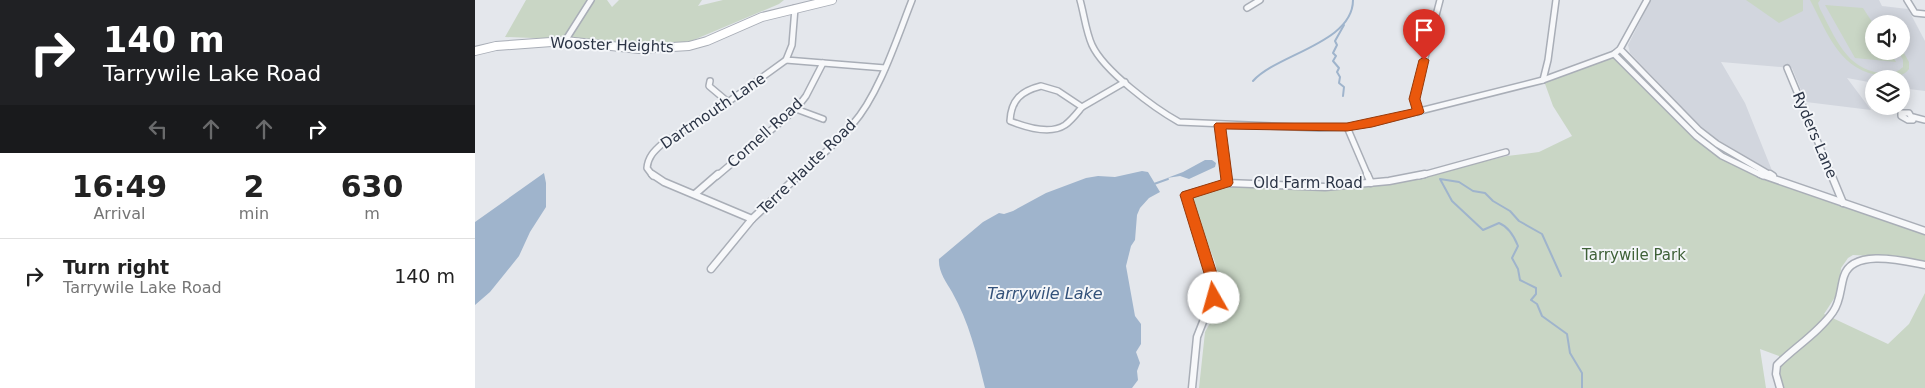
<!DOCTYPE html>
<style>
:root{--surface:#fff;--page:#f6f6f6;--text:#222;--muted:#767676;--line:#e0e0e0}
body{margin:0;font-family:"DejaVu Sans",sans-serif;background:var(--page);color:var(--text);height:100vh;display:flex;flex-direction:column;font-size:19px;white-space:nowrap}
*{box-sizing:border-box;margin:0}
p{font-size:16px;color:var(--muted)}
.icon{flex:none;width:28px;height:28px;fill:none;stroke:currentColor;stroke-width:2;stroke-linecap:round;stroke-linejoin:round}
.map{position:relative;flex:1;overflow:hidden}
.details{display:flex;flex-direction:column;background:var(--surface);width:475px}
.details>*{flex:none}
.guide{background:#202124;color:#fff;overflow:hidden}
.fabs{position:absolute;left:1390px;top:15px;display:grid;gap:10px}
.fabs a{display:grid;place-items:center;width:45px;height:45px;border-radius:50%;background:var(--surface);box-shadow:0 2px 12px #0003;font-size:25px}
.pin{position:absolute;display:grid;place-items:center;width:42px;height:42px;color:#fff;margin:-51px -21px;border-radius:50% 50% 50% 0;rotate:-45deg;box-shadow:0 0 5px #0007}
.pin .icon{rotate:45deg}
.me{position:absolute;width:55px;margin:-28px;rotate:353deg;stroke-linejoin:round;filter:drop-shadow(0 0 4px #0008)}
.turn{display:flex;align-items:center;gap:18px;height:105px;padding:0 20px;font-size:22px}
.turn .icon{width:65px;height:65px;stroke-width:2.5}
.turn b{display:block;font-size:35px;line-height:42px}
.lanes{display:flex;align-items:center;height:48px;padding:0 20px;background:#0003;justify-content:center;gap:25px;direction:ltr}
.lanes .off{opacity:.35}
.eta{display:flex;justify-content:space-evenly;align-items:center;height:85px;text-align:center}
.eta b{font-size:30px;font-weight:600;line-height:35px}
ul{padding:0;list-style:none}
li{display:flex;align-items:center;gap:15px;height:75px;padding:0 20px;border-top:1px solid var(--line)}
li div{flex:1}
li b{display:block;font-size:19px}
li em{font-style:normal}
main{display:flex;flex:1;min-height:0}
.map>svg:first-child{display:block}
</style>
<main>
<section class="details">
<div class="guide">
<div class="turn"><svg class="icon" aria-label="right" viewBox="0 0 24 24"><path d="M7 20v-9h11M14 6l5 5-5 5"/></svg><div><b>140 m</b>Tarrywile Lake Road</div></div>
<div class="lanes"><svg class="icon off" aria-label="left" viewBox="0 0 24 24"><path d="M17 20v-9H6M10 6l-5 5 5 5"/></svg><svg class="icon off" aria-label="ahead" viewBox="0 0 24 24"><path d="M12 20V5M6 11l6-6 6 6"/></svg><svg class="icon off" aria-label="ahead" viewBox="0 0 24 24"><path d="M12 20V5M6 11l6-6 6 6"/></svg><svg class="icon" aria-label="right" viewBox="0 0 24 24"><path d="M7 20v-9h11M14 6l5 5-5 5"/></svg></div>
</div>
<div class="eta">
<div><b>16:49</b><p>Arrival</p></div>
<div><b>2</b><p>min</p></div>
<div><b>630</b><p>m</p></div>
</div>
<ul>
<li><svg class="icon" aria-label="right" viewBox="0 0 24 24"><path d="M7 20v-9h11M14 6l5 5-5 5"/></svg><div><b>Turn right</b><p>Tarrywile Lake Road</p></div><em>140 m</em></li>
</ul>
</section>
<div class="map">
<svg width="1450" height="388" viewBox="0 0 1450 388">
<rect width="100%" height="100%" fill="#e4e7ec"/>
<path fill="#d2d6de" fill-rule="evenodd" d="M1176,0H1404L1407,6L1433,9L1450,41V91L1426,88V79H1399V83L1372,78L1396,110L1331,102L1317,68L1246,62L1270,103L1298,173L1243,140L1222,123L1155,53L1153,45ZM1399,24H1426V51H1399Z"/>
<g fill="#c9d6c5">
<path d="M51,0H132L137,7L144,0H227L223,6L248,0H309L304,4L209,44L30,37Z"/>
<path d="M1271,0H1328V11L1304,23Z"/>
<path d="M1335,0H1345L1343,3L1345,9C1360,37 1371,69 1406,73C1415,74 1422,73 1428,67V60L1423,51H1426V48L1434,62V69C1428,77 1418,77 1409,76C1365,72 1353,34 1335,0Z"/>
<path d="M1350,5L1388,8L1399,25V51H1415L1421,62L1380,58Z"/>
<path d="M1146,54L1202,116L1234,144L1253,156L1290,173L1450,230V263L1398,256L1378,255L1373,258L1366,268L1364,291L1349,314L1413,344L1434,324L1450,293V388H1304V356L1285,349L1291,388H724L730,332L744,307L747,292L740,262L717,203V194L756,183L823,187L956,174L1032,156L1064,152L1097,136L1078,106L1069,81Z"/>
</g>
<g fill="#9fb4cc">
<path d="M730,160H737L741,163L740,167L714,179L705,176L692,178L708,172Z"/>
<path d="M667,171L673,172L685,192L674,198L665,208L662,215L660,240L656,246L651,266L660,316L666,324V344L661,352L665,363L662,371L663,380L657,388H510C502,355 494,322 477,292C471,282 463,271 464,259L508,222L524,213L529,214L538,211L571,193L611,178L623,176L640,177Z"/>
<path d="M69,173L71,183V207L55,232L44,256L15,292L0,305V222Z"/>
</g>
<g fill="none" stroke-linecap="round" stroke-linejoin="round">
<g stroke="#9fb4cc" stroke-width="2">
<path d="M778,81C802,54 878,43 878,0"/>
<path d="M868,96L869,87L864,83L865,77L862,72L864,68L858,61L861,56L858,53L862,45L860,41L869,25"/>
<path d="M679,184L693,179"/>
<path d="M1086,276L1067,234L1044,221L1035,211L1018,201L1010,193L998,191L984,182L965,179L977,201L1008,230L1024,223C1034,227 1039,236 1043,246L1037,258L1043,269L1045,280L1061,288V294L1056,300L1062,304L1067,316L1092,334L1095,353L1107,373V388"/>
</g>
<g stroke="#a9aeb7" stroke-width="8">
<g id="street-far1">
<path d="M605,0C609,14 611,32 617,45C629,71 679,108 704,122L844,128L872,127L897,123L1068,80L1139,54L1145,49L1172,0"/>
<path d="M1432,0L1440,13L1450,14"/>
<path d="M320,8L317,45L311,60L410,68"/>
<path d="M772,8L785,0"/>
<path d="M90,41L116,0"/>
<path d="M1145,49L1224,130L1242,144L1297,176"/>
<path d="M1139,54L1221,136L1247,156L1288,176"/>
<path d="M1312,68L1357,176"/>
<path d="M1068,80L1073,60L1081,0"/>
<path d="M235,81L234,86L253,102"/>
<path d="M566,86L583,91L607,107C602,113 597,120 590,125C575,135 550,127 535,121C536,100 546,91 566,86Z"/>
<path d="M607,107L650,82"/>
<path d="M321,109L348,119"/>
<path d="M943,112L940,106L941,92L965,0"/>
<path d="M1426,113H1434L1438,120H1433L1426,116Z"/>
<path d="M1438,117L1450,120"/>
<path d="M745,125L751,176"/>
<path d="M872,127L893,176"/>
<path d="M178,176L172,168C173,157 179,151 187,144L253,102L311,60"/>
<path d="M242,176L321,109L331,96L348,63"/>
<path d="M324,176C341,159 362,144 377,125C404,95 422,38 437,0"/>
<path d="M944,176L1031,152"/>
</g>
</g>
<g stroke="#a9aeb7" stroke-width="9">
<g id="street">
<path d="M177,174L189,182L277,219"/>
<path d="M751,174L752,183"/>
<path d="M892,174L896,183"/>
<path d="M1285,174L1450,231"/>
<path d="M1295,174L1298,176"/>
<path d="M1356,174L1368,203"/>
<path d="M220,194L243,174"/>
<path d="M236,269L277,219L325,174"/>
<path d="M717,388L722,337L735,304L739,283L711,195L752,183L850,187L914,181L950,174"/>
<path d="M1305,388L1301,374L1302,365C1320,347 1343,333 1358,312C1366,301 1365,288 1369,276C1378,248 1429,261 1450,265"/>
</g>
</g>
<g stroke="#a9aeb7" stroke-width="10">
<path id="secondary" d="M0,51L21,46L90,41L164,49L214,46L232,41L287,17L357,0"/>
</g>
<use href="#street-far1" stroke="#f7f8fa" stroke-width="5"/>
<use href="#street" stroke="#f7f8fa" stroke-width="6"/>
<use href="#secondary" stroke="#fff" stroke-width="8"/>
</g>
<path fill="#ea580c" stroke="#983908" d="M949,57L954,60L945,99L949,112L947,114L897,127L872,131L751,129L758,183L756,186L718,198L745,283L743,301L739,303L734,301L732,283L705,195L707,192L746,180L739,125L741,123H872L937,109L934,99L944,60Z"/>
<g text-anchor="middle" stroke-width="4" stroke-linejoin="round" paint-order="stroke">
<g font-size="15" fill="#2b3445" stroke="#f4f6f9">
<text transform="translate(137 45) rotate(2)" y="5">Wooster Heights</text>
<text transform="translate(238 111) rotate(-34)" y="5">Dartmouth Lane</text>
<text transform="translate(290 133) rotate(-42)" y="5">Cornell Road</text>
<text transform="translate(1340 135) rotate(67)" y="5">Ryders Lane</text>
<text transform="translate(332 167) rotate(-44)" y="5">Terre Haute Road</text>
<text x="833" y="188">Old Farm Road</text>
</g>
<g font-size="15" fill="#3f6138" stroke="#f4f6f9">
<text x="1159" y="260">Tarrywile Park</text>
</g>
<g font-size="16" font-style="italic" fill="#34527a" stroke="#f4f6f9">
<text x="570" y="299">Tarrywile Lake</text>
</g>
</g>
</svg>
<div class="fabs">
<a><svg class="icon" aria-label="sound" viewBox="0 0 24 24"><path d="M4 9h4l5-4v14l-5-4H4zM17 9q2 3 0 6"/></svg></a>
<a><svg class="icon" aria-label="layers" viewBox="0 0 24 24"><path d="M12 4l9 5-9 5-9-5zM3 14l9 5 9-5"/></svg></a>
</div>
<div class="pin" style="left:949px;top:60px;background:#d93025"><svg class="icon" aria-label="arrive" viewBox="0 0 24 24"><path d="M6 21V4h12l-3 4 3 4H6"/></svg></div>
<svg class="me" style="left:739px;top:298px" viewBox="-20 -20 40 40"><circle r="19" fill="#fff"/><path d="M0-13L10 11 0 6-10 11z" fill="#ea580c"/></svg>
</div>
</main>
